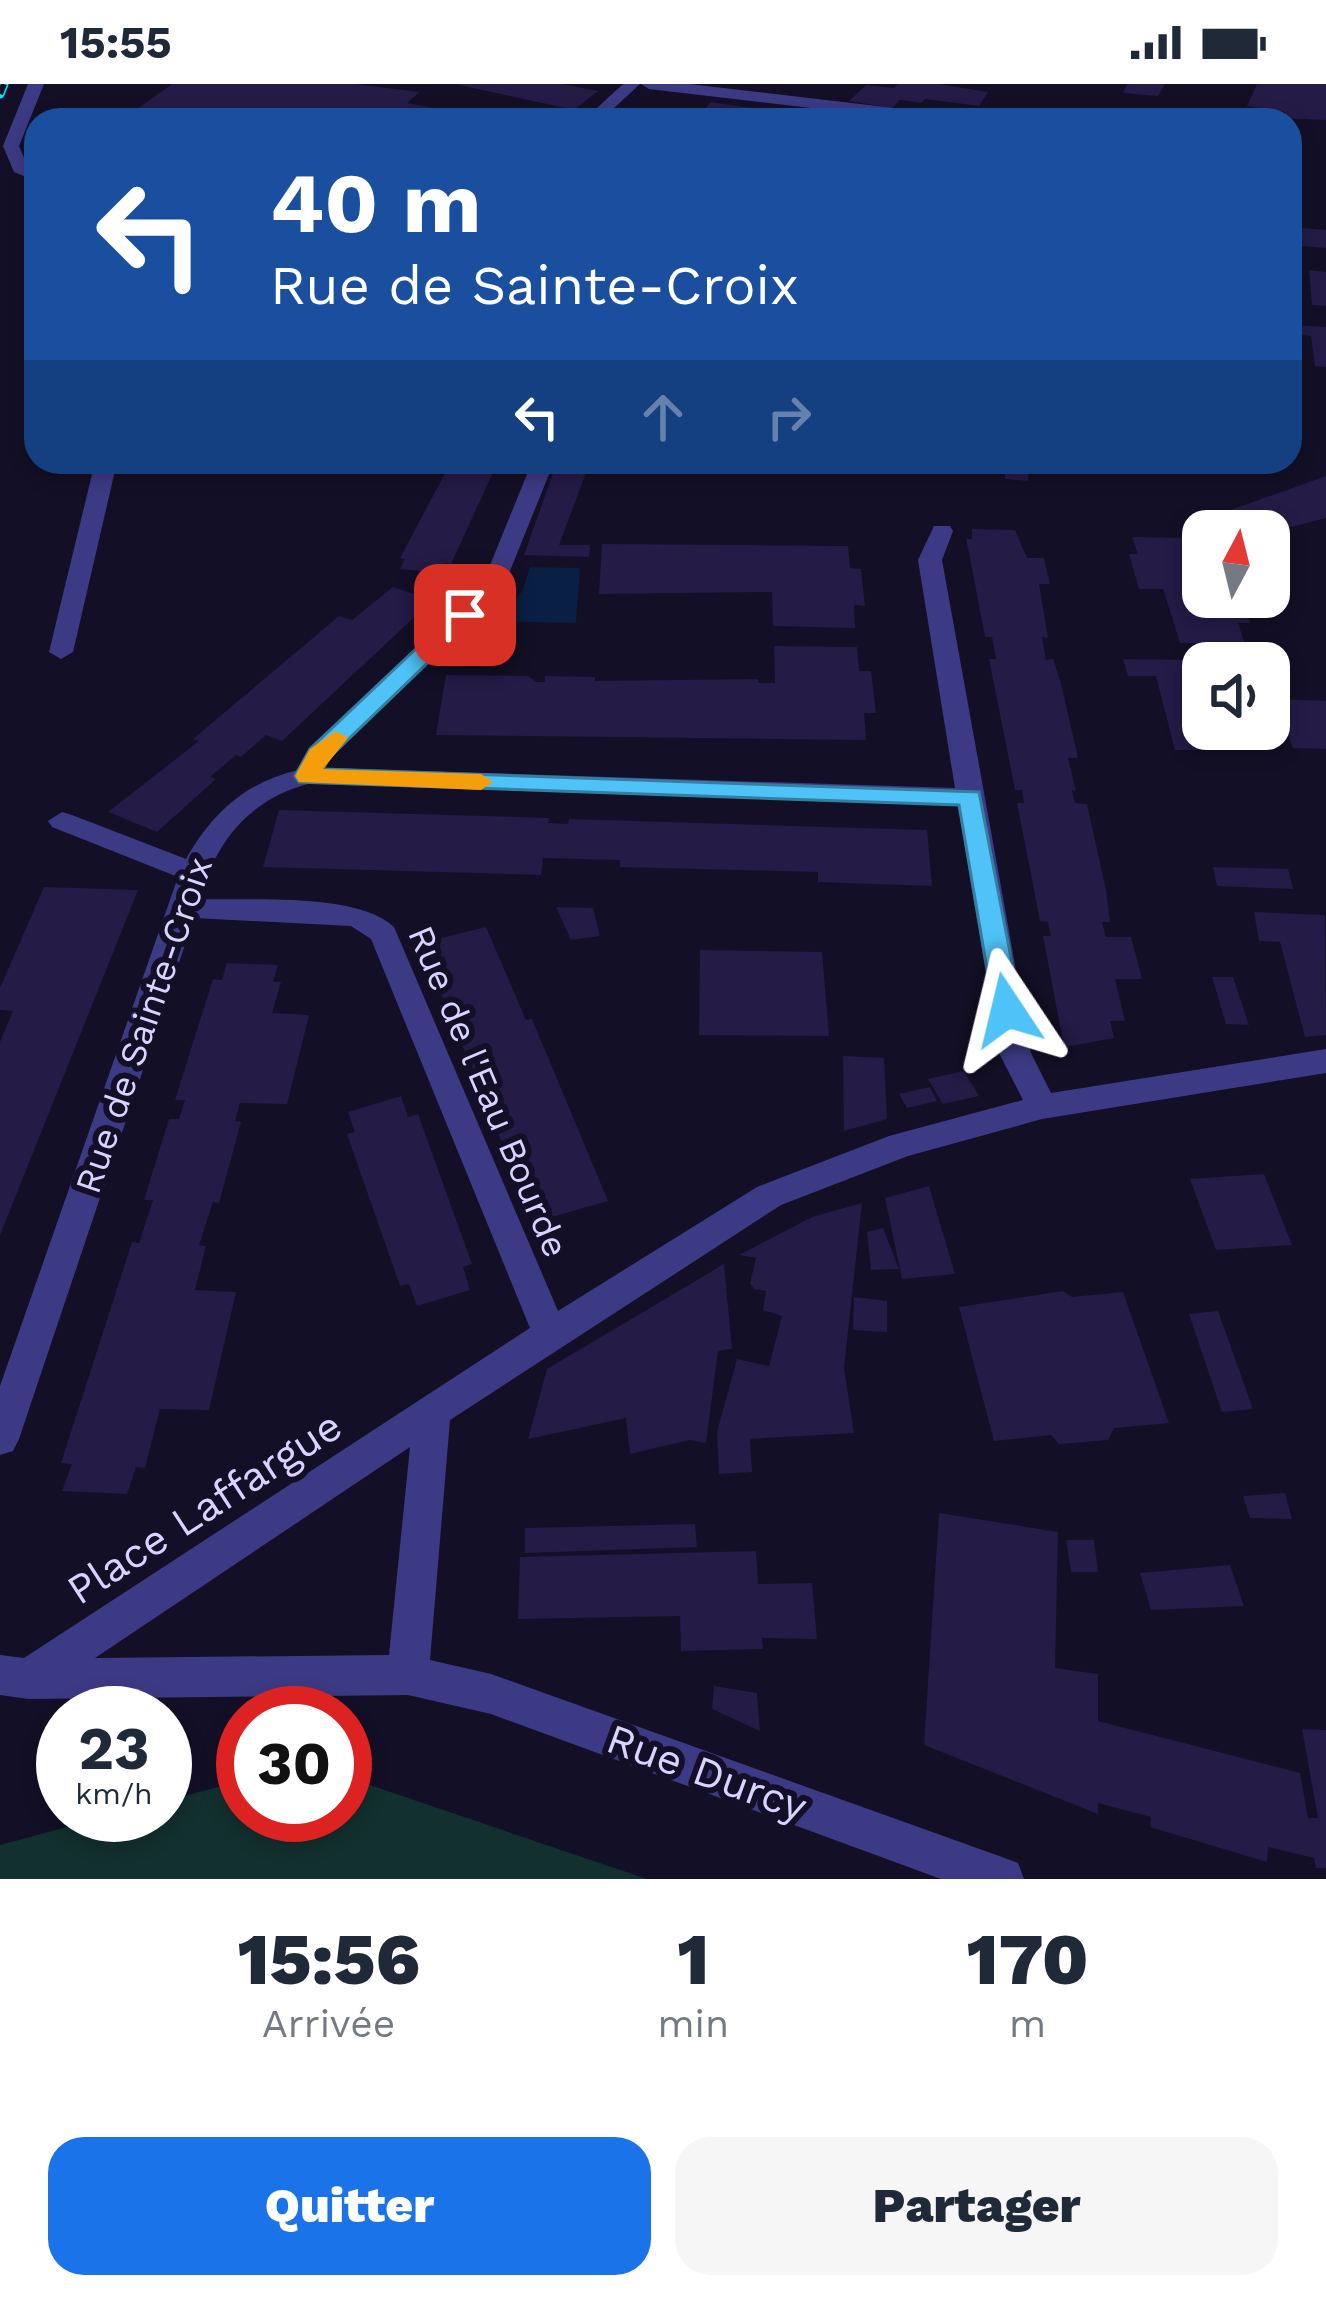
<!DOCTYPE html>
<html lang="fr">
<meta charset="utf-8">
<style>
:root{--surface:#fff;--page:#f6f6f7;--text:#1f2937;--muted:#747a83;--accent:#1a73e8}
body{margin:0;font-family:"Work Sans",sans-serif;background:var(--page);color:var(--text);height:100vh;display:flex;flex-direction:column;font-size:45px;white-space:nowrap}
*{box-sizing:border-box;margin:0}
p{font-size:39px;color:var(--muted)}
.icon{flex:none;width:66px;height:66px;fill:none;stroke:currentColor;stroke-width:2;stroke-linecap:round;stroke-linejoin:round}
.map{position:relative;height:1795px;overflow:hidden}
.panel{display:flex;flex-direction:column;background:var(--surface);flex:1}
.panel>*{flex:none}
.banner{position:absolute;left:24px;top:24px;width:1278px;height:366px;border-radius:36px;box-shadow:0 6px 18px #0003;background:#1a4fa0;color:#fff;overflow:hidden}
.needle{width:78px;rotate:7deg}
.tools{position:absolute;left:1182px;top:426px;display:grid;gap:24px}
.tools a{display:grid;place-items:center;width:108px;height:108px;border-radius:24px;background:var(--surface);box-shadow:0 6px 18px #0003;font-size:60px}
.speed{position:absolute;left:36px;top:1602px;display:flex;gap:24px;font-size:60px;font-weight:700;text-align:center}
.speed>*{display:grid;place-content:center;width:156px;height:156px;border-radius:50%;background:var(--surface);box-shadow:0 6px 18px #0003;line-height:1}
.speed small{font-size:30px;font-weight:400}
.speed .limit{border:18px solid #d22;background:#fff;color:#111}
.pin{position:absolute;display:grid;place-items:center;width:102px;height:102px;color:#fff;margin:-51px;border-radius:24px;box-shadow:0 6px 18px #0006}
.me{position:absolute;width:132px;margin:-66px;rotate:350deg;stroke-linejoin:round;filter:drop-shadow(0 0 9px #0008)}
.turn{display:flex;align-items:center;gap:42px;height:252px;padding:0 48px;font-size:54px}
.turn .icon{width:156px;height:156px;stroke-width:2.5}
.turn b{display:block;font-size:84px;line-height:102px}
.lanes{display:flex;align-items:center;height:114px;padding:0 48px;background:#0003;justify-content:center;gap:60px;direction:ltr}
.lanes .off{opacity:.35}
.eta{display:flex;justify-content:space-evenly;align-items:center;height:204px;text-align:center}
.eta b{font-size:72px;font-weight:800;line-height:84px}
.button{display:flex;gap:24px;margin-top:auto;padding:24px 48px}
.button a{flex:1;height:138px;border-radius:36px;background:var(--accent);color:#fff;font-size:48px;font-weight:800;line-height:138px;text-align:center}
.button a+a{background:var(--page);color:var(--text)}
.status{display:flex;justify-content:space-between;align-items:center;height:84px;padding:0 60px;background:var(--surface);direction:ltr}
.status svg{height:33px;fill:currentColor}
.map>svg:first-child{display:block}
</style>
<div class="status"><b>15:55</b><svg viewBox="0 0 49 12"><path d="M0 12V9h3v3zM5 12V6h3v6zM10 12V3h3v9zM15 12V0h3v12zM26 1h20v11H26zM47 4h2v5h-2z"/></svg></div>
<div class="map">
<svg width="1326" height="1795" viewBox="0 0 1326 1795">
<rect width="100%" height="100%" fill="#130f26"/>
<path fill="#12302f" d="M346,1693L647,1795H0V1761L112,1731H165V1717L237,1698H243V1731H345Z"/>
<path fill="#0a1f44" d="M530,483L580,484L576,539L492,537L522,508Z"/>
<g fill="#241b47">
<path d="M172,0H355L420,8L407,19L496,36H93L106,27L130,30Z"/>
<path d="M455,0H562L598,7L574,26Z"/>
<path d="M898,0H939L988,8L979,22L925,15L921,19L900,16L892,24L849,17L866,1L894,4Z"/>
<path d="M1127,0H1165L1158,12L1123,9Z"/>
<path d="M1257,0H1326V36L1282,34L1285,28L1247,22Z"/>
<path d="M711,18L744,23L779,26L773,36L697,34Z"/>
<path d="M1290,143L1326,146V164L1290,161Z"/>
<path d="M1309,186L1326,188V222L1312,221Z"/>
<path d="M1290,241L1326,243V283L1315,282L1311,252L1290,250Z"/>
<path d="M451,378H491L489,384H495L451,480L445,479L441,489L400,485L405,475L400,474Z"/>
<path d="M557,378H590L559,461H590L589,473L524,471Z"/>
<path d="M1006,378H1029L1028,397L1005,395Z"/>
<path d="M1326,392V434L1276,447L1283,451L1269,456V447H1210L1197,438Z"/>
<path d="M972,445L1015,446L1027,474H1044L1050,500H1039L1048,554L1042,553L1046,576L1053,575L1061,599L1078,674H1068L1076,707L1072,706L1075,719L1087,720L1106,806L1110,838H1102L1106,853H1131L1142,895H1115L1125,937H1110L1114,954L1064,963L1043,852H1051L1048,838L1040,837L1017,719H1024L1022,706H1015L989,575H996L992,553H985L970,474L966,455H972Z"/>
<path d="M1132,453L1189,454L1197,477L1203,478V513H1233L1239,531H1247L1250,539H1238L1245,560L1180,559L1163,505H1139L1129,470H1138Z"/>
<path d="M602,460L848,462L850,484L861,485L865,522L854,521L855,544L773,542L772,508L599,510Z"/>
<path d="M393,503L428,515L417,524L422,526L282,657L266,651L241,673L236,671L210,693L216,695L157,748L108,728L199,657L193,655L339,532L352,536Z"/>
<path d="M774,562L857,563L859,587H871L876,629H864L866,656L436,651L446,591L528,592L536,598H545V592L595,593V597L758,595V599H775Z"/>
<path d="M1123,575L1203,576V645H1234L1241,666H1175L1156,592H1128Z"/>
<path d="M1275,615L1326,617V665L1293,664Z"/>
<path d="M279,726L549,734L548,739L568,740L569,735L927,746L932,802L818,798V788L620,783V776L543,774L541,791L263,783Z"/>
<path d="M1213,783L1288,785L1293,805L1217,802Z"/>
<path d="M44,803L138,806L0,1151V958L13,927L0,926V904Z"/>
<path d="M556,823L593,824L600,852L571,856Z"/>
<path d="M1254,828L1325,831L1326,951L1305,953L1280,858L1259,857Z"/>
<path d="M486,843L526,936L532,935L608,1117L534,1138L421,859Z"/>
<path d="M700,866L822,868L829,952L699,951Z"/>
<path d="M227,879L278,881L273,898H281L272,929L309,931L287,1020L240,1019L235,1037L241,1038L219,1119L213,1118L199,1161L206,1162L195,1206L236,1208L209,1326L160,1325L145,1384L136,1383L127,1410L62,1407L72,1380L61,1379L132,1158L139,1159L153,1116H144L169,1035H179L185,1016H175L213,895L222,896Z"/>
<path d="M1212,893H1233L1249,941L1226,940Z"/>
<path d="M843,972L884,974L887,1035L844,1047Z"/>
<path d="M964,987L979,1012L943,1020L928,995Z"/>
<path d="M930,1003L937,1017L907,1024L899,1010Z"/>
<path d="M401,1012L408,1033L418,1030L472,1180L463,1183L470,1206L417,1222L409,1200L400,1202L347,1050L355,1048L348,1028Z"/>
<path d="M1264,1090L1292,1161L1216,1166L1190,1095Z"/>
<path d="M929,1102L955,1190L902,1195L885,1114Z"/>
<path d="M862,1119L844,1284L854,1349L750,1355L752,1388L719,1390L717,1348L737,1275L769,1282L782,1232L763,1226L766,1207L754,1205L750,1199L756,1174L739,1171L812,1133Z"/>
<path d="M883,1144L899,1185L871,1186L867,1148Z"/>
<path d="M724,1180L732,1265L718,1267L706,1359L690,1356L630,1370L626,1334L528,1355L547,1285Z"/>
<path d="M1063,1207L1072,1213L1123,1208L1169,1339L1114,1344L1108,1356L1059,1360L1051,1351L994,1357L959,1223Z"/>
<path d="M854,1213L887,1217V1248L853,1246Z"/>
<path d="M1218,1227L1253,1325L1222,1328L1189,1230Z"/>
<path d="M1285,1409L1292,1435L1250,1434L1243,1412Z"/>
<path d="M939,1429L1058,1448L1055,1584L1098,1590V1637L1300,1689L1308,1734H1318L1302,1645L1326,1646V1784H1316L1314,1774L1268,1763L1267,1778L1150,1743L1151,1733L1098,1719V1730L924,1661Z"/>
<path d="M695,1440L697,1463L525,1469V1444Z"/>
<path d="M1066,1456H1094L1098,1488H1071Z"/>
<path d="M756,1467L758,1500L812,1499L817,1555L762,1554L763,1565L681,1567L680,1532L518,1535L520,1473Z"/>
<path d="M1230,1481L1244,1522L1151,1526L1140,1489Z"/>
<path d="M714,1602L757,1609L760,1647L712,1625Z"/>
</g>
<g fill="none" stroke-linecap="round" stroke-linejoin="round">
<g fill="#3d3a85" fill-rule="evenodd">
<path d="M28,0H44L19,62L27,81L36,85V97L14,88L3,62Z"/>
<path d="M623,0H640L601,36H584Z"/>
<path d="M641,0H689L954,31L962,36H913L649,5Z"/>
<path d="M95,378H117L73,568L61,575L49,568Z"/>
<path d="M532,378H554L501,509L330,674L325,684L955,704L918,476L934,442H950L953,447L942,476L1031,969L1051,1009L1326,965V989L1042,1035L908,1072L781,1121L450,1336L430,1576L491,1590L1002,1773L1018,1779L1024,1795H941L491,1630L408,1611L29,1615L0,1611V1571L24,1574L530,1244L371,855L351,842L194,834L19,1355L13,1367L0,1371V1302L178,793L52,743L48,737L62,728L72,731L186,775C213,728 245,699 298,686L310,664L482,501ZM308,700L958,721L999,969L1023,1016L889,1052L757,1103L558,1227L394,843C356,808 252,817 200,815C215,758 250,715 308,700ZM410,1363L389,1571L95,1574Z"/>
</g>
<g stroke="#00e5ff" stroke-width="9">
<path id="rail" d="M0,10L4,0"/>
</g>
<use href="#rail" stroke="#130f26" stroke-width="6" stroke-dasharray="16" stroke-linecap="butt"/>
</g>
<path fill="#4fc3f7" stroke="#337fa1" stroke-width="3" d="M465,524L473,526V535L329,674L323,685L979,708L1021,926L1017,933L1007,936L994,926L959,721L299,698L295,692L310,665L457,526Z"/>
<path fill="#f59e0b" d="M336,647L348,654L323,685L481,690L493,698L481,706L299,698L295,692L310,665Z"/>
<g text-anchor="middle" stroke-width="12" stroke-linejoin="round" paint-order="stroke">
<g font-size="36" fill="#d9d4ff" stroke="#130f26">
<text transform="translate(143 941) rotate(-71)" y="13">Rue de Sainte-Croix</text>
<text transform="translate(489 1007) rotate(67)" y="13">Rue de l'Eau Bourde</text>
</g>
<g font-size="42" fill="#d9d4ff" stroke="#130f26">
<text transform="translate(204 1423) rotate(-33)" y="15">Place Laffargue</text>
<text transform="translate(707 1688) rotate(20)" y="15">Rue Durcy</text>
</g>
</g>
</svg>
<div class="tools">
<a><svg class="needle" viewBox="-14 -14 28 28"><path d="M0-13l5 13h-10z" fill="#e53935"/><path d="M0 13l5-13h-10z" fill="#747a83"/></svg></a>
<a><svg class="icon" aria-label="sound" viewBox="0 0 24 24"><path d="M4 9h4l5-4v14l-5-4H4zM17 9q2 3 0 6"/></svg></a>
</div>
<div class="speed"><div>23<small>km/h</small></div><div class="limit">30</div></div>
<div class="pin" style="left:465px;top:531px;background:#d93025"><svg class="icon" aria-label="arrive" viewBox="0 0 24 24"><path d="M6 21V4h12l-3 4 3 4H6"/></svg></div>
<svg class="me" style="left:1007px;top:926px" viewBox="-20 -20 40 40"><path d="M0-17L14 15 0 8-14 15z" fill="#4fc3f7" stroke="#fff" stroke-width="4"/></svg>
<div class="banner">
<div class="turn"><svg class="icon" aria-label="left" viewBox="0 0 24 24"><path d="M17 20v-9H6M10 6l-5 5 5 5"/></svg><div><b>40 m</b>Rue de Sainte-Croix</div></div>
<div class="lanes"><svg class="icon" aria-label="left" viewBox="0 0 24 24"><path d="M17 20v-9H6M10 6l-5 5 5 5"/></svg><svg class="icon off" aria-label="ahead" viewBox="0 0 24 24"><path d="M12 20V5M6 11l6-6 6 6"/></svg><svg class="icon off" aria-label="right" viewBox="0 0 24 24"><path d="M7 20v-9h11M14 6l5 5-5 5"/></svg></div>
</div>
</div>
<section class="panel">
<div class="eta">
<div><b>15:56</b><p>Arrivée</p></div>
<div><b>1</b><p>min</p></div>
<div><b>170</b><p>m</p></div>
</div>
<div class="button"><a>Quitter</a><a>Partager</a></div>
</section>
